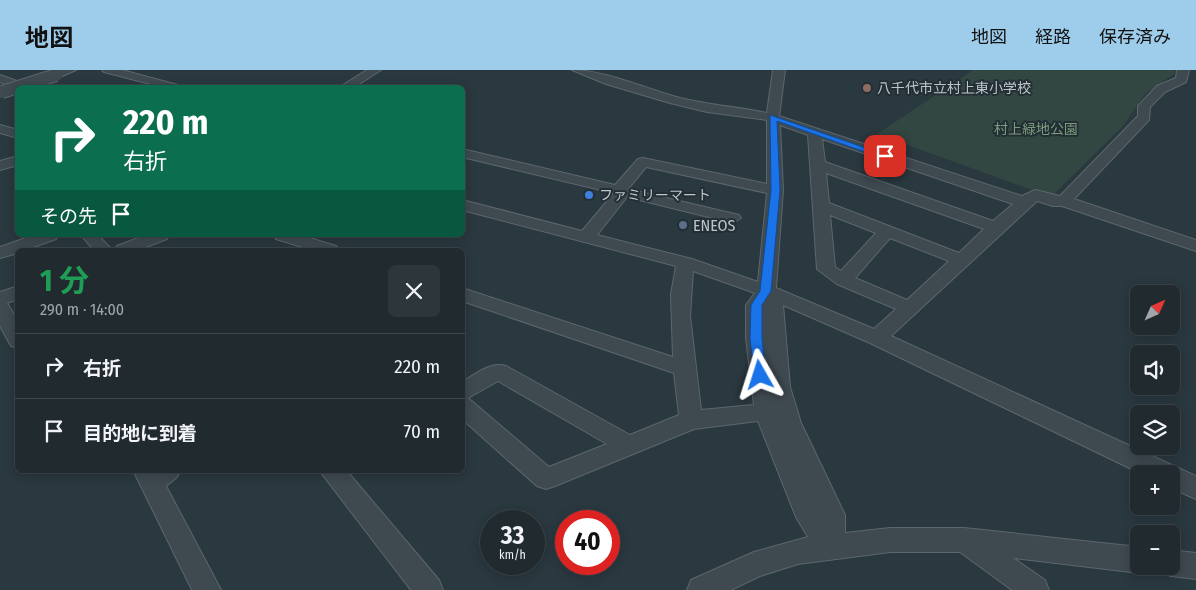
<!DOCTYPE html>
<html lang="ja">
<meta charset="utf-8">
<style>
:root{--surface:#202a2f;--page:#2d363b;--text:#f1f3f6;--muted:#a2a7aa;--line:#3d464b;--accent:#9ecdec}
body{margin:0;font-family:"Fira Sans Condensed","Noto Sans JP",sans-serif;background:var(--page);color:var(--text);height:100vh;display:flex;flex-direction:column;font-size:19px;white-space:nowrap}
*{box-sizing:border-box;margin:0}
p{font-size:16px;color:var(--muted)}
.icon{flex:none;width:28px;height:28px;fill:none;stroke:currentColor;stroke-width:2;stroke-linecap:round;stroke-linejoin:round}
.map{position:relative;flex:1;overflow:hidden}
.details{position:absolute;left:15px;top:178px;width:450px;height:225px;display:flex;flex-direction:column;background:var(--surface);border-radius:8px;box-shadow:0 2px 12px #0003,0 0 0 1px var(--line)}
.details>*{flex:none}
.banner{position:absolute;left:15px;top:15px;width:450px;height:152px;border-radius:8px;box-shadow:0 2px 12px #0003,0 0 0 1px var(--line);background:#0b6e4f;color:#fff;overflow:hidden}
.needle{width:32px;rotate:45deg}
.controls{position:absolute;left:1130px;top:215px;display:grid;gap:10px}
.controls a{display:grid;place-items:center;width:50px;height:50px;border-radius:8px;background:var(--surface);box-shadow:0 2px 12px #0003,0 0 0 1px var(--line);font-size:25px}
.speed{position:absolute;left:480px;top:440px;display:flex;gap:10px;font-size:25px;font-weight:700;text-align:center}
.speed>*{display:grid;place-content:center;width:65px;height:65px;border-radius:50%;background:var(--surface);box-shadow:0 2px 12px #0003,0 0 0 1px var(--line);line-height:1}
.speed small{font-size:12px;font-weight:400}
.speed .limit{border:8px solid #d22;background:#fff;color:#111}
.pin{position:absolute;display:grid;place-items:center;width:42px;height:42px;color:#fff;margin:-21px;border-radius:10px;box-shadow:0 2px 8px #0006}
.me{position:absolute;width:55px;margin:-28px;rotate:354deg;stroke-linejoin:round;filter:drop-shadow(0 0 4px #0008)}
.turn{display:flex;align-items:center;gap:18px;height:105px;padding:0 25px;font-size:22px}
.turn .icon{width:65px;height:65px;stroke-width:2.5}
.turn b{display:block;font-size:35px;line-height:42px}
.then{display:flex;align-items:center;height:48px;padding:0 25px;background:#0003;gap:10px;font-size:19px}
.round{display:grid;place-items:center;flex:none;width:52px;height:52px;border-radius:8px;background:var(--page)}
.headline{display:flex;align-items:center;justify-content:space-between;height:85px;padding:0 25px}
h1{font-size:30px;font-weight:700;line-height:38px;color:#1e9e55}
ul{padding:0;list-style:none}
li{display:flex;align-items:center;gap:15px;height:65px;padding:0 25px;border-top:1px solid var(--line)}
li div{flex:1}
li b{display:block;font-size:19px}
li em{font-style:normal}
header{display:flex;align-items:center;gap:30px;box-sizing:border-box;height:70px;padding:0 25px;background:var(--accent);color:#111}
header strong{font-size:24px}
nav{display:flex;gap:28px;margin-inline-start:auto;font-size:18px}
.map>svg:first-child{display:block}
</style>
<header>
<strong>地図</strong>
<nav><a>地図</a><a>経路</a><a>保存済み</a></nav>
</header>
<div class="map">
<svg width="1196" height="520" viewBox="0 0 1196 520">
<rect width="100%" height="100%" fill="#2a383f"/>
<path fill="#324742" d="M973,0H1175L1174,4L1145,24L1123,56L1051,127L877,64Z"/>
<g fill="none" stroke-linecap="round" stroke-linejoin="round">
<g stroke="#5c676d" stroke-width="2">
<g id="minor">
<path d="M59,0H76L60,7H52V3Z"/>
<path d="M102,0H122L189,18H166L104,2Z"/>
<path d="M367,0H381L353,18H338Z"/>
<path d="M572,0C604,0 647,19 680,28C709,35 738,37 767,43L773,0H785L779,46L1022,126L1035,120L1060,126L1138,46V36L1157,16L1176,8L1177,0H1189L1186,12L1165,22L1150,37L1149,50L1074,129L1196,170V181L1062,136H1053L1037,131L891,266L1196,406V429L1171,418V404H1142L870,273L783,235L790,317L801,353L845,445V463L890,458H964L1139,477V496H1150L1149,499L1139,503L1013,488L1045,510L1049,520H1012L960,482H890L798,494L760,506L731,520H687L691,510L754,482L808,467L796,447L758,351L694,359L555,416L546,419L537,416L462,349V312C476,304 490,291 506,296L630,365L679,345L674,303L462,231V218L673,287L671,224L676,196L462,140V130L582,161L614,123L462,87V79L615,115L638,89L643,88L767,114V50L707,42L670,33L606,14ZM780,55L808,65L817,199L837,214L896,239L874,259L776,218L783,120ZM822,69L1013,134L993,151L825,92ZM646,97L767,123L758,212L692,189L597,165L627,127L733,153L741,148L739,145L628,119ZM826,103L984,159L959,183L829,133ZM830,145L876,163L841,201L835,197ZM890,168L949,191L907,230L855,208ZM693,201L755,223L746,235V268L754,335L701,340L690,246ZM498,311L607,374L549,397L468,328Z"/>
<path d="M0,5L28,15L30,18H18V20L0,12Z"/>
<path d="M0,55L18,60V68L0,63Z"/>
<path d="M18,86V95L0,100V91Z"/>
<path d="M34,165H58L56,169L25,180H18V183L0,188V177Z"/>
<path d="M81,165H98L112,180H94Z"/>
<path d="M146,165H169L167,169L138,180H114L117,176Z"/>
<path d="M274,165H300L336,176L339,180H312L276,169Z"/>
<path d="M18,216V229L7,233L18,251V278L11,276L0,256V222Z"/>
<path d="M133,400H180L177,407L166,416L221,520H192Z"/>
<path d="M319,400H346L439,510L443,520H411Z"/>
<path d="M1171,480L1196,483V509L1171,506L1161,502L1159,496H1171Z"/>
</g>
</g>
<use href="#minor" fill="#3e4950" fill-rule="evenodd"/>
<g stroke="#5c676d" stroke-width="14" stroke-linecap="butt">
<path id="minor-bridge" d="M2,22L56,5"/>
</g>
<use href="#minor-bridge" stroke="#3e4950" stroke-width="12"/>
</g>
<path fill="#1a73e8" stroke="#114b97" d="M770,45L889,86L882,88L777,51L780,120L771,221L762,235V268L766,305L760,310L754,305L750,268L751,235L760,221L771,120Z"/>
<circle fill="#8d6e63" stroke="#232e35" stroke-width="2" cx="867" cy="18" r="5"/>
<circle fill="#3f7fe0" stroke="#232e35" stroke-width="2" cx="589" cy="125" r="5"/>
<circle fill="#5c6f8a" stroke="#232e35" stroke-width="2" cx="683" cy="155" r="5"/>
<g text-anchor="middle" stroke-width="4" stroke-linejoin="round" paint-order="stroke">
<g font-size="14" fill="#bbc4ca" stroke="#232e35" text-anchor="start">
<text x="877" y="23">八千代市立村上東小学校</text>
<text x="599" y="130">ファミリーマート</text>
</g>
<g font-size="14" fill="#7c9c7c" stroke="#232e35">
<text x="1036" y="64">村上緑地公園</text>
</g>
<g font-size="16" fill="#bbc4ca" stroke="#232e35" text-anchor="start">
<text x="693" y="161">ENEOS</text>
</g>
</g>
</svg>
<div class="controls">
<a><svg class="needle" viewBox="-14 -14 28 28"><path d="M0-13l5 13h-10z" fill="#e53935"/><path d="M0 13l5-13h-10z" fill="#a2a7aa"/></svg></a>
<a><svg class="icon" aria-label="sound" viewBox="0 0 24 24"><path d="M4 9h4l5-4v14l-5-4H4zM17 9q2 3 0 6"/></svg></a>
<a><svg class="icon" aria-label="layers" viewBox="0 0 24 24"><path d="M12 4l9 5-9 5-9-5zM3 14l9 5 9-5"/></svg></a>
<a>+</a>
<a>−</a>
</div>
<div class="speed"><div>33<small>km/h</small></div><div class="limit">40</div></div>
<div class="pin" style="left:885px;top:86px;background:#d93025"><svg class="icon" aria-label="arrive" viewBox="0 0 24 24"><path d="M6 21V4h12l-3 4 3 4H6"/></svg></div>
<svg class="me" style="left:760px;top:305px" viewBox="-20 -20 40 40"><path d="M0-17L14 15 0 8-14 15z" fill="#1a73e8" stroke="#fff" stroke-width="4"/></svg>
<div class="banner">
<div class="turn"><svg class="icon" aria-label="right" viewBox="0 0 24 24"><path d="M7 20v-9h11M14 6l5 5-5 5"/></svg><div><b>220 m</b>右折</div></div>
<div class="then">その先<svg class="icon" aria-label="arrive" viewBox="0 0 24 24"><path d="M6 21V4h12l-3 4 3 4H6"/></svg></div>
</div>
<section class="details">
<div class="headline"><div><h1>1 分</h1><p>290 m · 14:00</p></div><a class="round"><svg class="icon" aria-label="close" viewBox="0 0 24 24"><path d="M6 6l12 12M18 6L6 18"/></svg></a></div>
<ul>
<li><svg class="icon" aria-label="right" viewBox="0 0 24 24"><path d="M7 20v-9h11M14 6l5 5-5 5"/></svg><div><b>右折</b></div><em>220 m</em></li>
<li><svg class="icon" aria-label="arrive" viewBox="0 0 24 24"><path d="M6 21V4h12l-3 4 3 4H6"/></svg><div><b>目的地に到着</b></div><em>70 m</em></li>
</ul>
</section>
</div>
